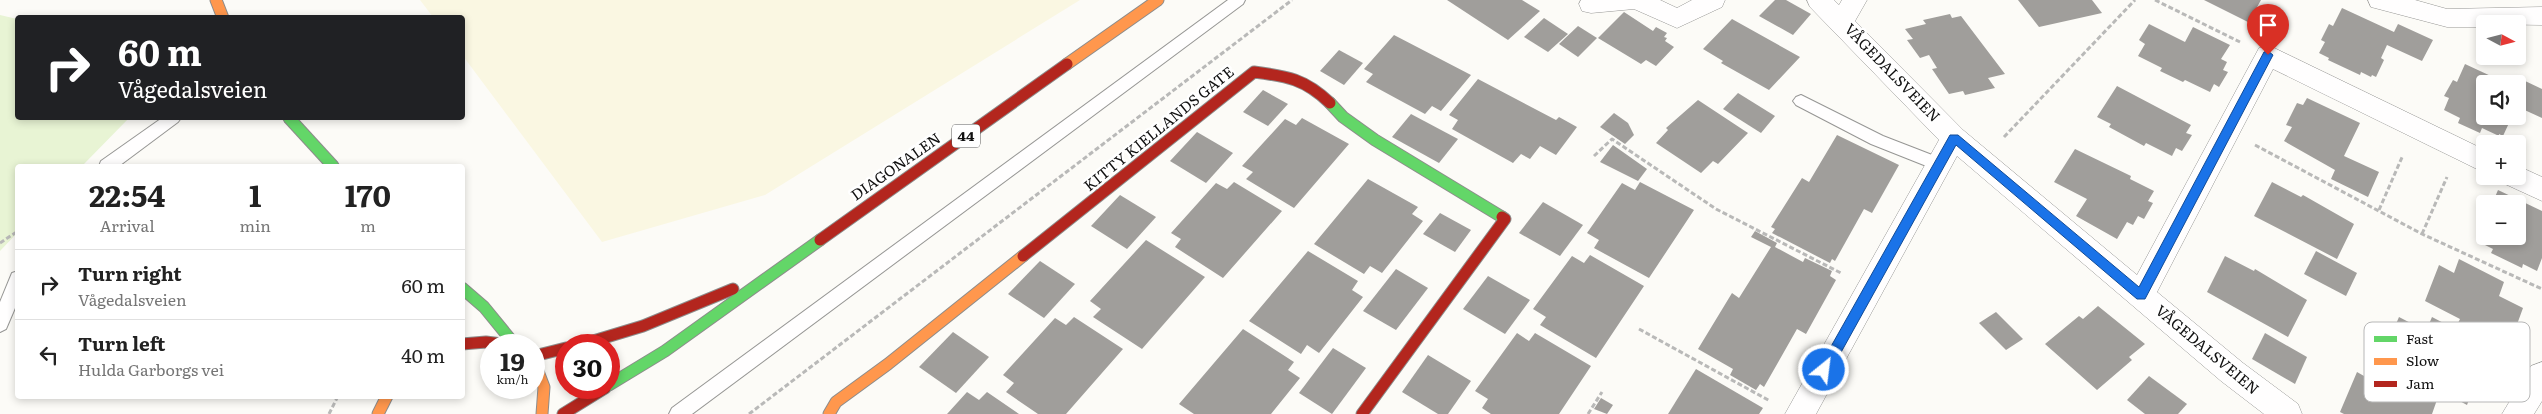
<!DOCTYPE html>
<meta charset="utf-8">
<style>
:root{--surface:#fff;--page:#f6f6f6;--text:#222;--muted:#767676;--line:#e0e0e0}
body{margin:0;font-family:Literata,serif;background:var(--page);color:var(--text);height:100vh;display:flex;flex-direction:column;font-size:19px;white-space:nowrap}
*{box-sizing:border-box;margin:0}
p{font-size:16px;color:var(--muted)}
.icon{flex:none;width:28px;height:28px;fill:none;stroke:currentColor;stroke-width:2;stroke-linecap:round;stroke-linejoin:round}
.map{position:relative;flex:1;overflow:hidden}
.side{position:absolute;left:15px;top:164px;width:450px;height:235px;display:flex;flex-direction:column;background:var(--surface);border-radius:5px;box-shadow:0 2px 8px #0003}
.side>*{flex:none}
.top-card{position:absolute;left:15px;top:15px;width:450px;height:105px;border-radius:5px;box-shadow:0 2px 8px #0003;background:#202124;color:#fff;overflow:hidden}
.needle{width:32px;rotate:97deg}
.controls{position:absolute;left:2476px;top:15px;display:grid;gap:10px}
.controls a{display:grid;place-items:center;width:50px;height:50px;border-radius:5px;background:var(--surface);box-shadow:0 2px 8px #0003;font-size:25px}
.speed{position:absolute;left:480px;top:334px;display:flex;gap:10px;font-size:25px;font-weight:700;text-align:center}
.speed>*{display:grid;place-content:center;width:65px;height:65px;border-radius:50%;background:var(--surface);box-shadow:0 2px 8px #0003;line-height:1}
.speed small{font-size:12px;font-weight:400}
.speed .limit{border:8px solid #d22;background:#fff;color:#111}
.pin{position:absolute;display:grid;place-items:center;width:42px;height:42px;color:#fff;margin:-51px -21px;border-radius:50% 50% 50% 0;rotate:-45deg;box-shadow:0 0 5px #0007}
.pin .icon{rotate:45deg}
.me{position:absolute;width:55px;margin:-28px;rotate:29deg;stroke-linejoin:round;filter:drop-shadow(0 0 4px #0008)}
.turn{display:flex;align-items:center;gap:18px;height:105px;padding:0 20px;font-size:22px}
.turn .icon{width:65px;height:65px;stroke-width:2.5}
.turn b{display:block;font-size:35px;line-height:42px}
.eta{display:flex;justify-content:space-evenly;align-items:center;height:85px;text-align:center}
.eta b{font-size:30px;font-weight:700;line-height:35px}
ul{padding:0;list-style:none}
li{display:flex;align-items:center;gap:15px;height:70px;padding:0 20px;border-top:1px solid var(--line)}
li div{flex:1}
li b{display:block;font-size:19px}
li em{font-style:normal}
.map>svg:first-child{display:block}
</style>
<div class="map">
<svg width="2542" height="414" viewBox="0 0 2542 414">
<rect width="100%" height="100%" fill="#fcfbf7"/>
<path fill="#faf7e2" d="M420,0H1080L765,195L602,242L463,56L462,18L433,17Z"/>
<path fill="#e8f4d4" d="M0,15L17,19L18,118H129L82,166H18L17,233L0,251Z"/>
<g fill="#a09e9b">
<path d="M1447,0H1522L1540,11L1508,40Z"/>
<path d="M1775,0H1786L1811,14L1793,35L1759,16Z"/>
<path d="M2018,0H2092L2102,13L2039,27Z"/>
<path d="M2204,0H2261L2256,9L2259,10L2254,20L2248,22Z"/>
<path d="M2342,8L2394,32L2398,24L2433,40L2422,61L2387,45L2381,58L2384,60L2376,77L2372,75L2371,77L2361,72L2360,75L2328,60L2329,58L2319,53L2325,42L2321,40L2329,24L2333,26Z"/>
<path d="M1624,12L1653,31L1656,27L1667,33L1664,37L1667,38L1665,41L1674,47L1656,66L1646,60L1641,64L1598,38Z"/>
<path d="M1950,14L1952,18L1961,16L2005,74L1988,78L1995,88L1965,95L1963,91L1949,94L1932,69L1937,68L1929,55L1920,58L1907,40L1913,39L1905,29L1926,24L1923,20Z"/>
<path d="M1544,18L1568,34L1548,52L1524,37Z"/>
<path d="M1732,19L1800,57L1769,90L1721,63L1723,61L1703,49Z"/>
<path d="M2149,24L2185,42L2193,27L2230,45L2221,59L2227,62L2223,70L2228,72L2219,87L2214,84L2210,92L2185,80L2183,82L2160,71L2162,68L2138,56L2145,44L2139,40Z"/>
<path d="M1578,26L1597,38L1578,57L1559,44Z"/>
<path d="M1394,35L1471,75L1441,111L1432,106L1425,114L1366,82L1373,74L1364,69Z"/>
<path d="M1339,50L1363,63L1344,85L1320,71Z"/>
<path d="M2465,64L2508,84H2485V116H2507L2505,121L2509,123L2503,136L2499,134V136L2482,128L2480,133L2458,123L2460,118L2444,110L2449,98L2444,96L2453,80L2457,82Z"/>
<path d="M1478,79L1556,120L1559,117L1577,127L1556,155L1540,146L1530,159L1521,154L1513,163L1452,129L1458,120L1449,115Z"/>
<path d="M2523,80L2542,89V118L2518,107V88L2520,89Z"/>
<path d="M2117,86L2191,125L2186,133L2192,135L2182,151L2176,148L2172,156L2146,143L2144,146L2109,127L2111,124L2097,117Z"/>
<path d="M1263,90L1288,104L1268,126L1243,112Z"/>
<path d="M1738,93L1775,116L1761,133L1723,109Z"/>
<path d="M2307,98L2360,123L2344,156L2379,172L2368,197L2331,179L2335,170L2284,141L2292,127L2286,125L2297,103L2303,105Z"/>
<path d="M1698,100L1748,133L1718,164L1713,161L1701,173L1656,143L1668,130L1666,128Z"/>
<path d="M1614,113L1628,123L1634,135L1625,144L1600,127Z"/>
<path d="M1411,114L1458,139L1439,163L1392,137Z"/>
<path d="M1302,118L1349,144L1294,208L1246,179L1253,172L1242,166L1285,119L1296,125Z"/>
<path d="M1197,132L1233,153L1206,183L1170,161Z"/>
<path d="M1837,135L1899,165L1872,213L1864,209L1835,261L1832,259L1830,263L1772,233L1775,229L1771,227L1802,178L1809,182Z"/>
<path d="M1613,145L1647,169L1638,181L1600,162Z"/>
<path d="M2075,149L2131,176L2130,179L2154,191L2148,201L2153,203L2144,219L2138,216L2133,225L2127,222L2117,239L2076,216L2087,199L2054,182Z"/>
<path d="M1368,179L1418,207L1412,214L1423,221L1382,273L1370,266L1364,274L1314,244Z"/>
<path d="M1234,182L1282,211L1223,278L1175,247L1181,239L1171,233L1216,183L1227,189Z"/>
<path d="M1640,182L1694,210L1649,278L1594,248L1599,240L1587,233L1622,183L1635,190Z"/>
<path d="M2272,182L2301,197L2303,195L2354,224L2337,259L2254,216Z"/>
<path d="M2498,190L2542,211V258L2537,271L2523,264L2522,268L2491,253L2493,249L2477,241L2483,226L2480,224L2485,211V236H2518V204H2492Z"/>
<path d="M1120,195L1156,217L1127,249L1091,226Z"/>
<path d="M1543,202L1583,225L1560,256L1519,233Z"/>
<path d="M1440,213L1471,230L1455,252L1423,234Z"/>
<path d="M1755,231L1777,243L1775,247L1803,262L1805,258L1832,271L1830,276L1836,280L1806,334L1797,329L1764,387L1760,384L1756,390L1730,375L1733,369L1698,349L1732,293L1739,298L1771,247L1751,237Z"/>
<path d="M1146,240L1205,277L1142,349L1093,317L1101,309L1090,301Z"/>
<path d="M1308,251L1358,281L1352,290L1363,297L1319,353L1307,345L1301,354L1249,321Z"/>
<path d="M2316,251L2357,273L2346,296L2304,274Z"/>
<path d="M1590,255L1644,286L1596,358L1540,325L1546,317L1533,309L1572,256L1584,263Z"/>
<path d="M2225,256L2254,271L2255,269L2307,300L2288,337L2207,292Z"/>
<path d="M2459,259L2504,282L2499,296L2523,308L2508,349L2458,323L2460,319L2425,301L2439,265L2454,273Z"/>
<path d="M1040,261L1075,284L1044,318L1008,294Z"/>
<path d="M1396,269L1428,288L1396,330L1363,311Z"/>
<path d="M1488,276L1530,300L1505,334L1463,309Z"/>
<path d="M2098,306L2145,344L2129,357L2132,360L2097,390L2045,344L2079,316L2083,319Z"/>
<path d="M1996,312L2023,339L2006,350L1979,323Z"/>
<path d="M1074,317L1123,349L1066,414H1038L1006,392L1014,383L1003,375L1055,318L1066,325Z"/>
<path d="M2399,317L2426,331L2432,317L2478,341L2472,356L2483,362L2467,405L2417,378L2419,374L2383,354Z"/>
<path d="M1243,329L1294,362L1288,370L1300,378L1271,414H1194L1179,404Z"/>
<path d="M953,332L989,357L956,393L919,367Z"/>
<path d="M1517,333L1529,341L1535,333L1591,366L1559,414H1491L1482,408L1488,399L1475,391Z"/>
<path d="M2265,333L2307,357L2295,384L2252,359Z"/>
<path d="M1333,348L1366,368L1332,414L1299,393Z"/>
<path d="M1428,355L1471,381L1448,414H1438L1402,392Z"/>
<path d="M1696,369L1763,408L1759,414H1668Z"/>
<path d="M2357,372L2385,388L2392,372L2438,397L2432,414H2344L2340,412Z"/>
<path d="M2149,376L2187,404L2178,414H2145L2127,400Z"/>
<path d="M967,392L979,400L987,392L1019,414H947Z"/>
<path d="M1601,398L1613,405L1607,414L1594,409Z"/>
</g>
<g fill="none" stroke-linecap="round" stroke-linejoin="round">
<g stroke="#969694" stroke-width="2">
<g id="lane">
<path d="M1228,0H1245L1243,4L692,414H669L672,408Z"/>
<path d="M1801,95L1883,136L1945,160L1947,165L1945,170L1939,171L1871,144L1796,105L1793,101L1796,97Z"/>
<path d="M162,118H181L178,122L119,166H99L101,161Z"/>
<path d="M18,271V301L6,329L0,332V302L12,273Z"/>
</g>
</g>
<g stroke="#969694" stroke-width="1">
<g id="street">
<path d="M1581,0H1660L1677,8L1692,0H1725L1722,7L1677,28L1634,9L1591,13L1582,11L1579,4Z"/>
<path d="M1807,0H1834L1839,5L1842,0H1867L1855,21L1963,130L2137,275L2259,48L2268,45L2485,150V173L2273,69L2157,292L2243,363L2298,404L2302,414H2264L2221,381L1957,156L1816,414H1785L1939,140L1810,7Z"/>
<path d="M2368,0H2415L2447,9L2542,7V25L2485,24V27H2447L2371,7Z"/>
<path d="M2518,166L2542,177V201L2505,184L2502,176H2518Z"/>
<path d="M2542,362V401L2534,414H2502L2531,366Z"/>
</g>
</g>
<g stroke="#8d8c8b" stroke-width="13">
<g id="fast">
<path d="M1330,103L1343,117L1375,140L1502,217"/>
<path d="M289,118L333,166"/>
<path d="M462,288L484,307L515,345"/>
<path d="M609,385L665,351L820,240"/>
</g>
</g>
<g stroke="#8d8c8b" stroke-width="13">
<g id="slow">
<path d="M216,0L223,18"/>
<path d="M1067,64L1158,0"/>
<path d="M534,361L544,387L542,414"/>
<path d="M378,414L387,396"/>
<path d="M829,414L836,402L888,364L1023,256"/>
</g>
</g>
<g stroke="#8d8c8b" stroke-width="13">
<g id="jam">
<path d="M820,240L1067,64"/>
<path d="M1023,256L1254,72C1287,76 1305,79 1330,103"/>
<path d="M462,344L486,342L510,345"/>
<path d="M580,345L643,326L733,289"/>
<path d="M534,356L566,348"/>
<path d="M563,414L605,388"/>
<path d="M1362,414L1505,219L1502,217"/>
</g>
</g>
<g stroke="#b9b9b8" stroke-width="3" stroke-dasharray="5 2.5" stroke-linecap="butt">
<path d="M2155,0L2240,42"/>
<path d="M2004,137L2135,0"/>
<path d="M2255,145L2422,234L2542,289"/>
<path d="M1594,156L1612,139L1716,209L1841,273"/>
<path d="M2379,210L2403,155"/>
<path d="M2422,234L2447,177"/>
<path d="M0,243L18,231"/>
<path d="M1639,329L1770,401"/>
<path d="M329,414L338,396"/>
<path d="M749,414L1292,0"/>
<path d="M1588,414L1602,392"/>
</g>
<use href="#lane" fill="#fffefe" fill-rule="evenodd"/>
<use href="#street" fill="#fffefe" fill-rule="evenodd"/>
<use href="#fast" stroke="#63d668" stroke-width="11"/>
<use href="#slow" stroke="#ff974d" stroke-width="11"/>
<use href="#jam" stroke="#b3261e" stroke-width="11"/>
</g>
<path fill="#1a73e8" stroke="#114b97" d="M2268,51L2273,55L2145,299H2137L1956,145L1829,374H1820L1818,370L1820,366L1950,135H1958L2139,287L2264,52Z"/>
<g text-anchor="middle" stroke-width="5" stroke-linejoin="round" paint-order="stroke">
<rect fill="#fff" stroke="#585858" stroke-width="1" x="952" y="124.5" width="28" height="23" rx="4"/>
<g font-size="14" font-weight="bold" fill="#101010">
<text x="966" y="141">44</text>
</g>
<g font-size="15" fill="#101010" stroke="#fff">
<text transform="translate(1892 73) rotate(46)" y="5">VÅGEDALSVEIEN</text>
<text transform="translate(1159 129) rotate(-39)" y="5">KITTY KIELLANDS GATE</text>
<text transform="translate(896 167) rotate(-35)" y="5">DIAGONALEN</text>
<text transform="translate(2207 350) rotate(40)" y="5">VÅGEDALSVEIEN</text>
</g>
</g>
<rect x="2364" y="322" width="166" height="80" rx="8" fill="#fff" stroke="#b7b7b7" stroke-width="1"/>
<rect x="2374" y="336" width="23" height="6" fill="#63d668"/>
<rect x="2374" y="358" width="23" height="7" fill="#ff974d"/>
<rect x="2374" y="381" width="23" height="6" fill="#b3261e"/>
<g font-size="14" fill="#101010">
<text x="2406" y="344">Fast</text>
<text x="2406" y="366">Slow</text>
<text x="2406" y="389">Jam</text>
</g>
</svg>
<div class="controls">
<a><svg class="needle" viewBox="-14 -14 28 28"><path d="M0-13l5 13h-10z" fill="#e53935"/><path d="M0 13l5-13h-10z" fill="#767676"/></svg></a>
<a><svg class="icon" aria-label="sound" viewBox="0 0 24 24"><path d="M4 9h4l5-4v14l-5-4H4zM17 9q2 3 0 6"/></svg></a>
<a>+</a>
<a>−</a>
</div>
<div class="speed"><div>19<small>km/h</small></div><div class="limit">30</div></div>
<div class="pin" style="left:2268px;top:55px;background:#d93025"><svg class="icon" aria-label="arrive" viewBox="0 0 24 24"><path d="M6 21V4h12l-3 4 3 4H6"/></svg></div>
<svg class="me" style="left:1824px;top:370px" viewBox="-20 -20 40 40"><circle r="17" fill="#1a73e8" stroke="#fff" stroke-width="3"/><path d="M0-11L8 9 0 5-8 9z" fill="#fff"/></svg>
<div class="top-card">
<div class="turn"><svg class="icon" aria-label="right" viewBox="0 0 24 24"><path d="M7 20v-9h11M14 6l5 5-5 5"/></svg><div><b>60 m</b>Vågedalsveien</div></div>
</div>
<section class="side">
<div class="eta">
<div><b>22:54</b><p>Arrival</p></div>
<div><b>1</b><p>min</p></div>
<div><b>170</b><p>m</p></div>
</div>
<ul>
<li><svg class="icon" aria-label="right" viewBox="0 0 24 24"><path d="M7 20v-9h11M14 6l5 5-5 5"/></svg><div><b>Turn right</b><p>Vågedalsveien</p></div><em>60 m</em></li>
<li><svg class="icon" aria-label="left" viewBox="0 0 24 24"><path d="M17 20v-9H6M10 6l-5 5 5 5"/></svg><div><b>Turn left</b><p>Hulda Garborgs vei</p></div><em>40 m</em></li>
</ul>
</section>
</div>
